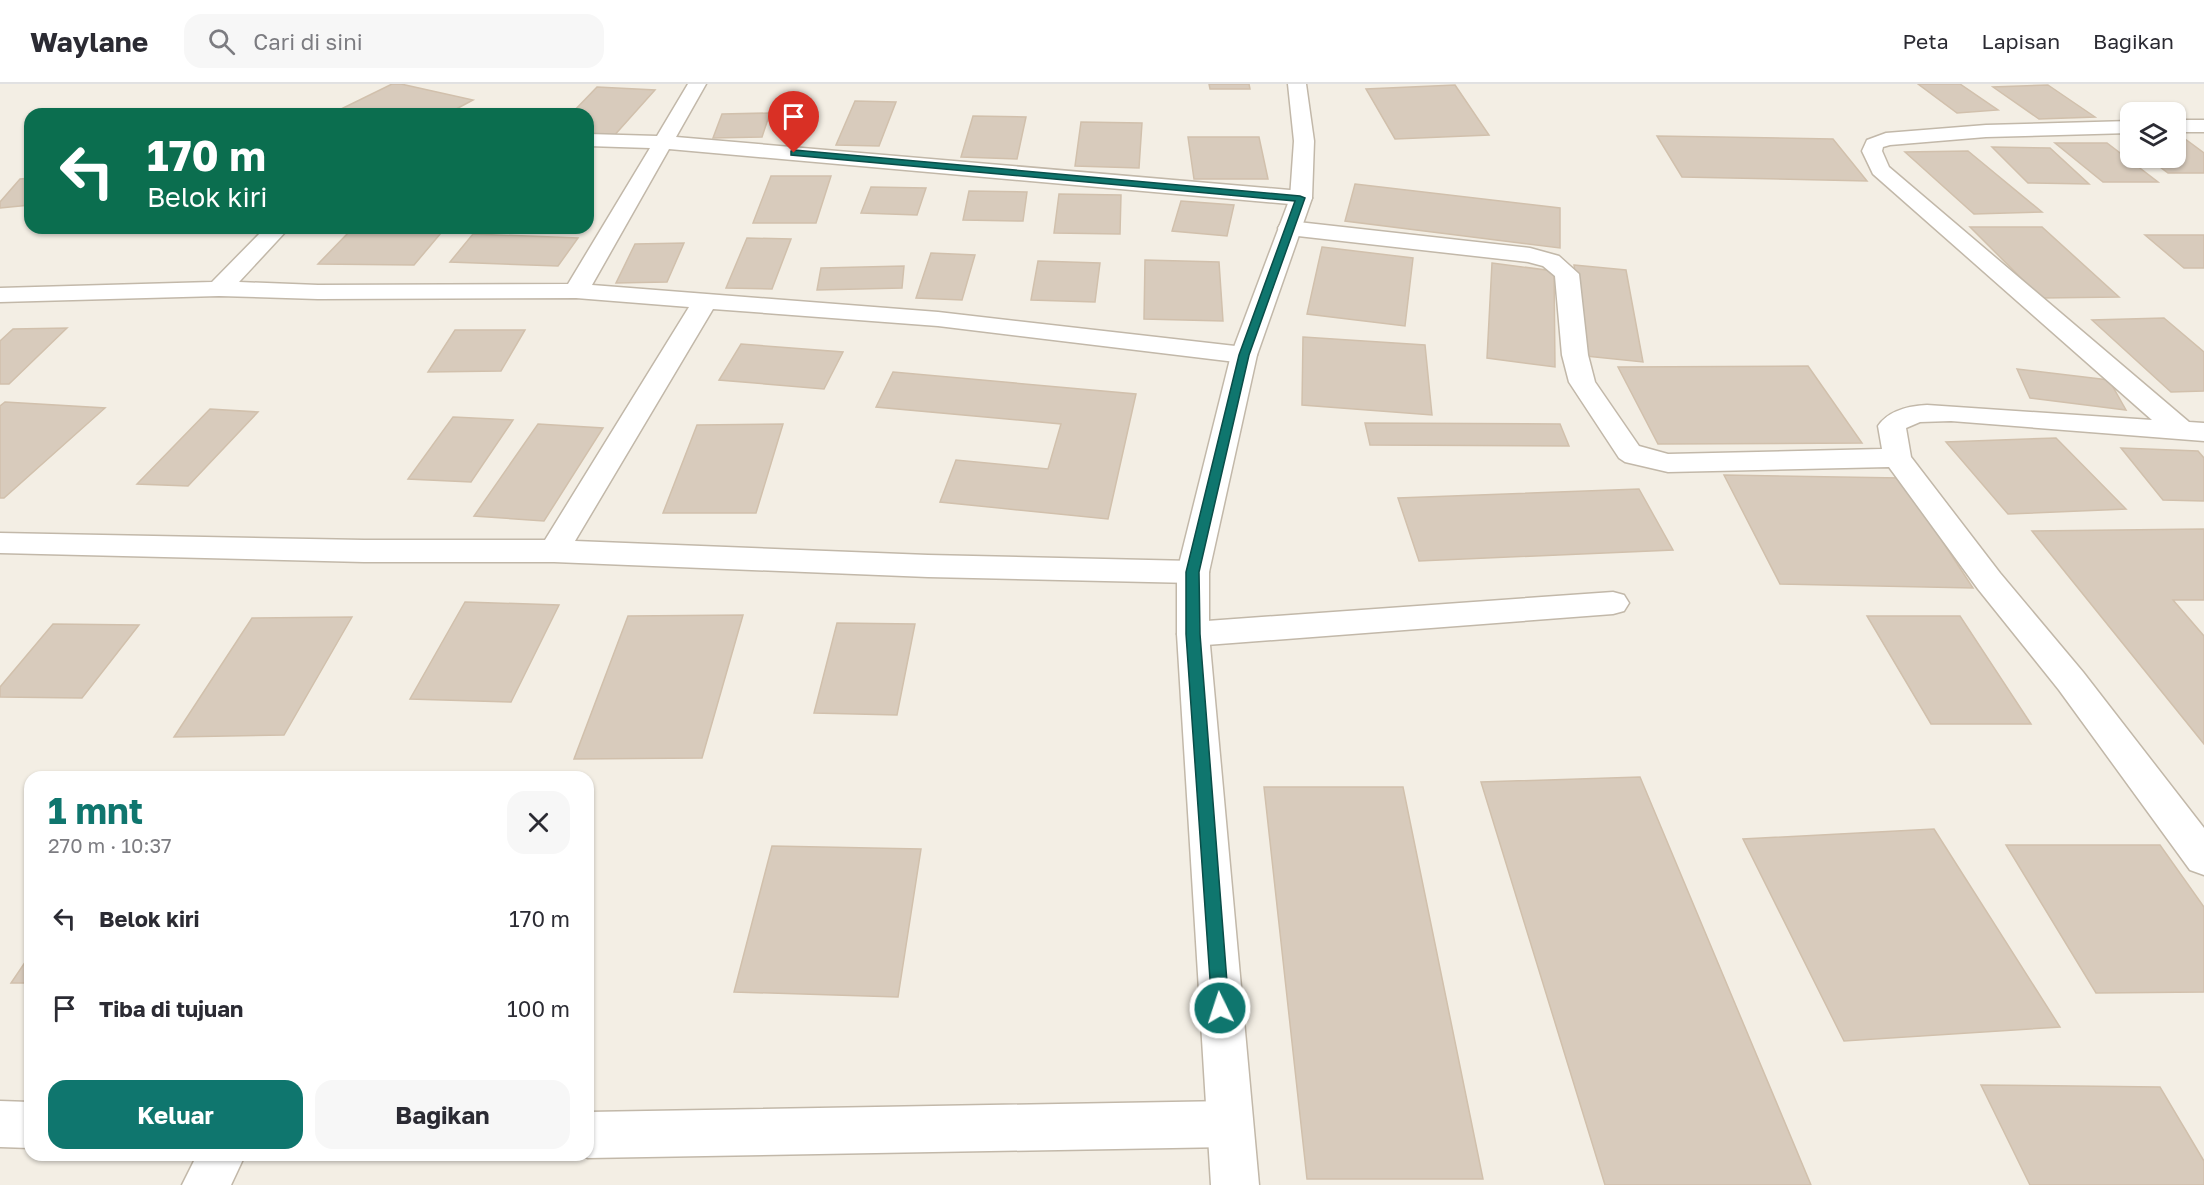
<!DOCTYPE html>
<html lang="id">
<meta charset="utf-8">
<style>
:root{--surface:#fff;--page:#f7f7f7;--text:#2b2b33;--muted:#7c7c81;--line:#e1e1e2;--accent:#0f766e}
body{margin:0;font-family:"Golos Text",sans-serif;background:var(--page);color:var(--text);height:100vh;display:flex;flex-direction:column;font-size:22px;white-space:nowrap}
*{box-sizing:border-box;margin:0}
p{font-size:20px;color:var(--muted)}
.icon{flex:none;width:33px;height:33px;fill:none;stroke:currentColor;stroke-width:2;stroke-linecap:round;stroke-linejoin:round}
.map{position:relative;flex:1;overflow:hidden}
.drawer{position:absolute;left:24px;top:687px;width:570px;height:390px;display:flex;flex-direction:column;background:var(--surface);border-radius:18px;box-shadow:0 2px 4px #0004}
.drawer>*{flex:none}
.hud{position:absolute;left:24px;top:24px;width:570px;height:126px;border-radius:18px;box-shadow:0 2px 4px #0004;background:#0b6e4f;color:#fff;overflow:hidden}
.tools{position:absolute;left:2120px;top:18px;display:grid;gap:12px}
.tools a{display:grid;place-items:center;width:66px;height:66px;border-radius:12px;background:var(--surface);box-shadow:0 2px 4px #0004;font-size:30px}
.pin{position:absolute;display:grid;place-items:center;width:51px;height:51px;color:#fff;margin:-62px -26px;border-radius:50% 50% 50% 0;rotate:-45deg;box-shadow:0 0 6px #0007}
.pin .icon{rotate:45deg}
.me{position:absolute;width:66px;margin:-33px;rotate:356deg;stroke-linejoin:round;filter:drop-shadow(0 0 4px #0008)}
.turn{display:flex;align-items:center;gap:21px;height:126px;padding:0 24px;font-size:27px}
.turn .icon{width:78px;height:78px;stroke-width:2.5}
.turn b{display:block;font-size:42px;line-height:51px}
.round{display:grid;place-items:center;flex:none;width:63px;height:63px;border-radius:18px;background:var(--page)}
.head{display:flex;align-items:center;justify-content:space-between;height:102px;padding:0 24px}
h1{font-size:36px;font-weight:700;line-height:45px;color:var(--accent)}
.action{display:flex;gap:12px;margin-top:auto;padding:12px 24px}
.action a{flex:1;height:69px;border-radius:18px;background:var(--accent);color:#fff;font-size:24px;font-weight:700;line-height:69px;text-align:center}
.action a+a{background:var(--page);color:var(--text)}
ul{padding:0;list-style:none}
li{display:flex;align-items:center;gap:18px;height:90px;padding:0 24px}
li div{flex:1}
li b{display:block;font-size:22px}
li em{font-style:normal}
header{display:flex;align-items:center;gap:36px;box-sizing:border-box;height:84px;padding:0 30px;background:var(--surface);border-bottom:2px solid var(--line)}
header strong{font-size:28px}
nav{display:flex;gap:33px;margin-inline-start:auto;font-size:21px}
.search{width:420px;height:54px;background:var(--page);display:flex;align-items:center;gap:15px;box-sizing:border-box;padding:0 21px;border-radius:18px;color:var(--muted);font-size:22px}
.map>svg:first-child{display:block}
</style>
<header>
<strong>Waylane</strong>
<div class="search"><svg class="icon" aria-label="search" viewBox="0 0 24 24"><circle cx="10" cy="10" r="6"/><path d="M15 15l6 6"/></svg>Cari di sini</div>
<nav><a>Peta</a><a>Lapisan</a><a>Bagikan</a></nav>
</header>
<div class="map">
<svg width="2204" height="1101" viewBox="0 0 2204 1101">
<rect width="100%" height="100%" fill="#f3eee4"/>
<g fill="#d8cbbc" stroke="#d1c0ac" stroke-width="1.5">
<path d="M392,0H401L473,16L447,30H367L343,24Z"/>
<path d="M1209,0H1249L1250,5H1210Z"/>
<path d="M1918,0H1960L1998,26L1957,29Z"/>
<path d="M1455,1L1489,51L1395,55L1366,5Z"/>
<path d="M2048,1L2095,33L2039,35L1993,3Z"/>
<path d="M597,3L655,6L612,54L588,53V30H571Z"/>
<path d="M855,17L896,18L879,62L836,61Z"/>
<path d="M770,29L762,53L713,54L722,30Z"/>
<path d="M973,32L1026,33L1017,75L961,73Z"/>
<path d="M1081,38L1142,39L1139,84L1075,82Z"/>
<path d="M1657,52L1833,55L1867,97L1682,93Z"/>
<path d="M2175,52H2181L2204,69V89H2168L2148,74H2175Z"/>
<path d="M1188,53H1259L1268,95H1194Z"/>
<path d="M2055,59H2107L2158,98H2103Z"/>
<path d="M1992,63L2050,64L2089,100L2028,99Z"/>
<path d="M1968,67L2042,128L1974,130L1905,68Z"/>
<path d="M771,92H831L816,139H753Z"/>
<path d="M30,94V121L0,124V118L20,95Z"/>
<path d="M1355,100L1560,124V164L1345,137Z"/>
<path d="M871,103L926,104L917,131L861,129Z"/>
<path d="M969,107L1027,108L1023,137L963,136Z"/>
<path d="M1059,110L1121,111L1120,150L1054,149Z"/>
<path d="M1181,117L1234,121L1227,152L1172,147Z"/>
<path d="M1970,143H2042L2119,213L2041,214Z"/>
<path d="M349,148L441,149L414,181L318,180Z"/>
<path d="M473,150L578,154L558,182L450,178Z"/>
<path d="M2145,151H2204V184H2184Z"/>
<path d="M747,154L791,155L772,205L726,204Z"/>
<path d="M684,159L667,198L616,199L635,160Z"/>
<path d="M1322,163L1413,174L1405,242L1307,230Z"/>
<path d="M931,169L975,171L962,216L916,214Z"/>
<path d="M1145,176L1219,178L1223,237L1144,235Z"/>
<path d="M1038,177L1100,179L1095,218L1031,216Z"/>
<path d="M1492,179L1554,187L1555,283L1487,274Z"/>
<path d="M1574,181L1626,186L1643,278L1586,272Z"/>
<path d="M904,182L902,204L817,206L821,184Z"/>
<path d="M2164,234L2204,268V307L2171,308L2092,236Z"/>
<path d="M67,244L9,300H0V257L13,245Z"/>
<path d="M455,246H525L501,287L428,288Z"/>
<path d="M1303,253L1425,261L1432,331L1302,321Z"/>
<path d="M741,260L843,268L824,305L719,296Z"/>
<path d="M1808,282L1862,359L1658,360L1618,283Z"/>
<path d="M2017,285L2109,296L2126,326L2030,314Z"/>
<path d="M893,288L1136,310L1108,435L940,418L956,376L1048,385L1061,340L876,323Z"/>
<path d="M5,318L105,324L4,414H0V322Z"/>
<path d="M210,325L258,328L188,402L137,400Z"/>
<path d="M453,333L513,336L471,398L408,395Z"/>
<path d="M1365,339L1560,340L1569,362L1370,361Z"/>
<path d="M538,340L603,344L544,437L474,432Z"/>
<path d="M783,340L756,429H663L697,341Z"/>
<path d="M2056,354L2126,425L2008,430L1946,358Z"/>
<path d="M2121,364L2198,367L2204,374V417L2163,416Z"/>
<path d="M1724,391L1901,394L1973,504L1780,500Z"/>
<path d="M1639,405L1673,466L1419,477L1398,414Z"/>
<path d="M2204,445V516H2173L2204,552V660L2032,447Z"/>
<path d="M465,518L559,521L511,618L410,615Z"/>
<path d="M743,531L702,674L574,675L628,532Z"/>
<path d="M1867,532H1960L2031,640H1931Z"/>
<path d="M352,533L284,651L174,653L252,534Z"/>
<path d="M837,539L915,540L897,631L814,629Z"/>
<path d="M53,540L139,541L82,614L0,613V603Z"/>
<path d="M1640,693L1811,1101H1605L1481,698Z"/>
<path d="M1264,703H1403L1483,1095H1307Z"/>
<path d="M1934,745L2060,943L1844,957L1743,755Z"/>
<path d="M2006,761H2160L2204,823V908L2096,909Z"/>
<path d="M772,762L921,765L898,913L734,908Z"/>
<path d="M30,871V899H11Z"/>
<path d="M1981,1001L2160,1003L2204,1077V1101H2030Z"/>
</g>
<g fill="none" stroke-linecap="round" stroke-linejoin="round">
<g stroke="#c2b8a9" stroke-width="3">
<g id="minor">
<path d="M688,0H706L676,53L1301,107L1309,109L1312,114L1309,119L1301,121L669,65L592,201L938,228L1244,263L1253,266L1257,271L1253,276L1244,279L938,242L713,225L575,457L928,471L1193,477L1204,480L1209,488L1204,496L1193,499L928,493L554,478H364L0,469V449L364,456H545L689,223L576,214L318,215L219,212L0,218V204L212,198L265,144H289L239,198L318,201L568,200L650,64L588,62V50L657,52Z"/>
<rect x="2175" y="36" width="29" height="12"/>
<path d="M2130,37V49L1986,53L1890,61L1883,63L1882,67L1889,83L2189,338L2204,339V357L1951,337L1920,338L1906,344L1911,373L2000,489L2083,588L2204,744V791L2190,786L2059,606L1978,505L1889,383L1668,388L1625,378L1619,374L1569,298L1562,271L1555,192L1543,182L1528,178L1289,151L1281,149L1278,144L1281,139L1289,137L1530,164L1559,172L1579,190L1588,271L1595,298L1639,362L1668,370L1882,365L1878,342C1889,326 1909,322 1927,321L2152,336L1873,90L1862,67L1867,56L1886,49L1986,41Z"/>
<path d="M1613,508L1624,511L1629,519L1624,527L1613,530L1193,562L1181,559L1177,550L1181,541L1193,538Z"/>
<path d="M0,1017L30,1018V1064L0,1063Z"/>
<path d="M1229,1017L1245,1024L1252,1040L1245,1056L1229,1063L588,1074L581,1071H588V1028Z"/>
<path d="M197,1071H245L231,1101H182Z"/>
</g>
</g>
<g stroke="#c2b8a9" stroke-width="3">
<path id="tertiary" d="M1288,0H1306L1314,57L1312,114L1257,271L1209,488V550L1259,1101H1211L1177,550V488L1231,271L1290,114L1294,57Z"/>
</g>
<use href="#minor" fill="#fff" fill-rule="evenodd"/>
<use href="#tertiary" fill="#fff" fill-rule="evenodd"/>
</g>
<path fill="#0f766e" stroke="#0a4d48" stroke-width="1.5" d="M794,66L1300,112L1305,114L1249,271L1199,488L1200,550L1229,924L1227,929L1220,932L1214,929L1212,924L1186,550V488L1239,271L1295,117L791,71V67Z"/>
</svg>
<div class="tools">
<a><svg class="icon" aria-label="layers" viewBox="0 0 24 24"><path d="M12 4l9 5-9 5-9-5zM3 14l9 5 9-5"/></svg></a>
</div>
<div class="pin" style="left:794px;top:69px;background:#d93025"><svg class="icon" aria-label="arrive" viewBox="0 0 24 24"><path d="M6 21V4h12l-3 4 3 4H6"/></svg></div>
<svg class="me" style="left:1220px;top:924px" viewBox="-20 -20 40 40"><circle r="17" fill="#0f766e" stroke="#fff" stroke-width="3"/><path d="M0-11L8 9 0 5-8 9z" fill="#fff"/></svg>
<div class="hud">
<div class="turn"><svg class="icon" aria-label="left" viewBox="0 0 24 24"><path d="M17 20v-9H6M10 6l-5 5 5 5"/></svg><div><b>170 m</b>Belok kiri</div></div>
</div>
<section class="drawer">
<div class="head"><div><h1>1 mnt</h1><p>270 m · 10:37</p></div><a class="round"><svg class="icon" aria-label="close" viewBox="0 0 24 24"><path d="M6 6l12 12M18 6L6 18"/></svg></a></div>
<ul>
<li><svg class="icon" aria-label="left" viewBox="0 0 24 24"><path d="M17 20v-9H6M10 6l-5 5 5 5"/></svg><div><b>Belok kiri</b></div><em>170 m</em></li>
<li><svg class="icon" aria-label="arrive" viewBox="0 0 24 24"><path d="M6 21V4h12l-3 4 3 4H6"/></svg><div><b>Tiba di tujuan</b></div><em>100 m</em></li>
</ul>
<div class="action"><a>Keluar</a><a>Bagikan</a></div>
</section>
</div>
